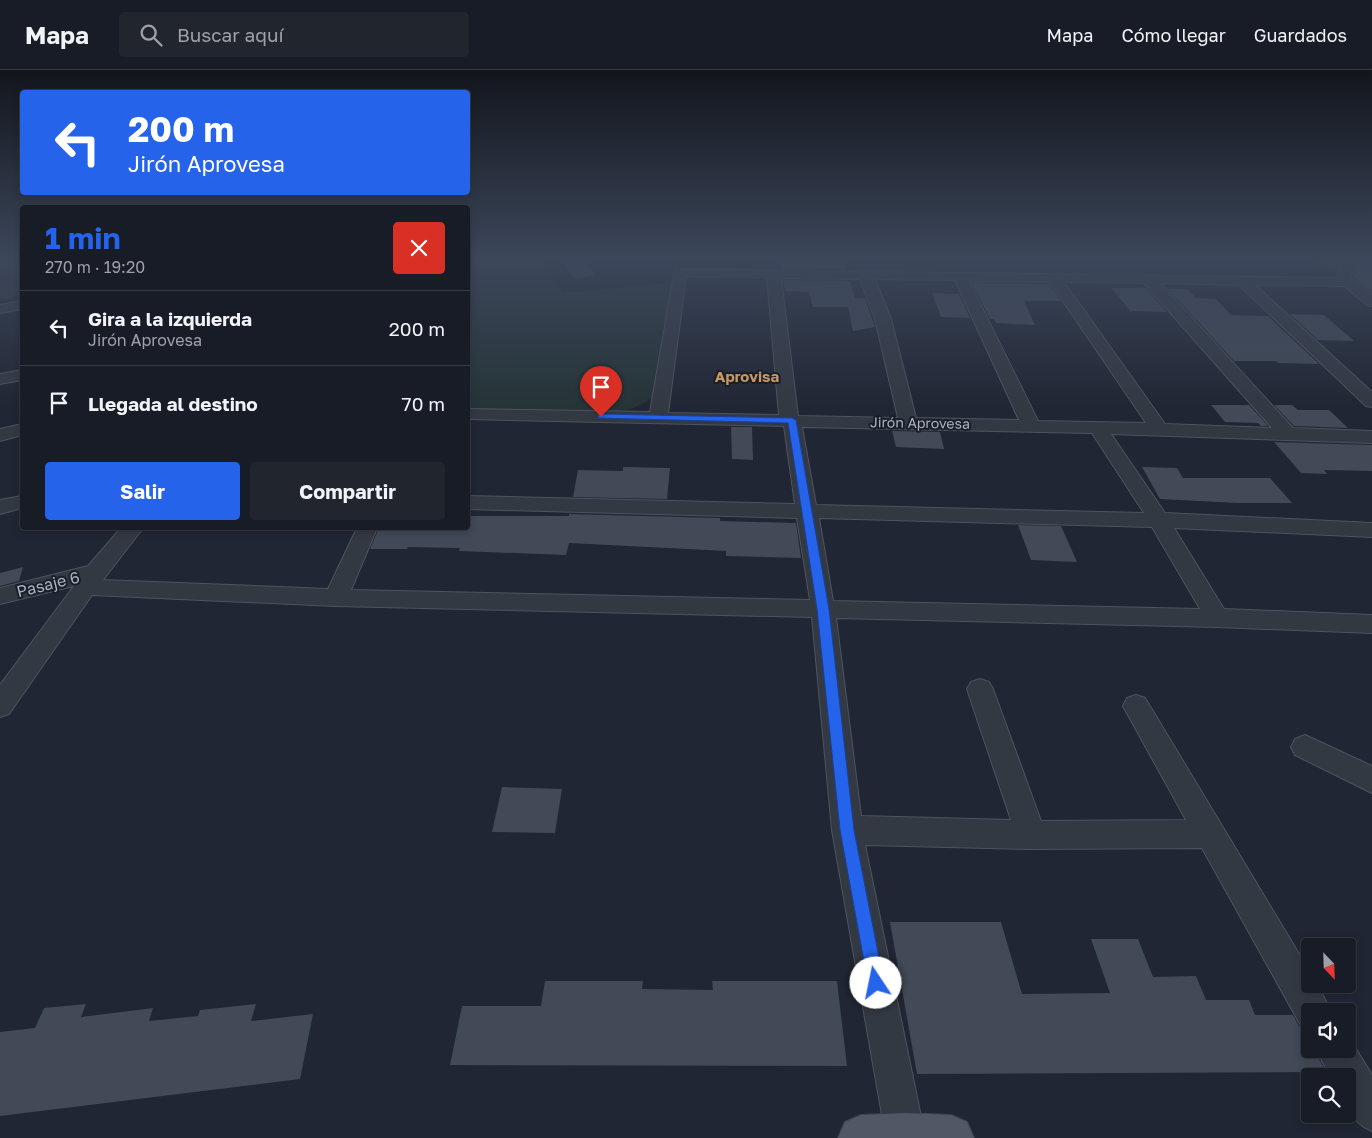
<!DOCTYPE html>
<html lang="es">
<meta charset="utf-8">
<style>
:root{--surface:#181c26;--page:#21252e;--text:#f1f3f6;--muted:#9fa1a7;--line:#363a43;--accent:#2563eb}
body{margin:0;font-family:"Golos Text",sans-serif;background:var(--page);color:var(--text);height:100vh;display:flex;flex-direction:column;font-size:19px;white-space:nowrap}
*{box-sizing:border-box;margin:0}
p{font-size:16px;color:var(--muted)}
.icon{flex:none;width:28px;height:28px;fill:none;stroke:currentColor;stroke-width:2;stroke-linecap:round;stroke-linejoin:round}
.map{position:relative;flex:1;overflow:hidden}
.panel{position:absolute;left:20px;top:135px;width:450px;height:325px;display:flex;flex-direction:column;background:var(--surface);border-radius:5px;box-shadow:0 2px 8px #0003,0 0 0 1px var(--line)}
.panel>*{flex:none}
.banner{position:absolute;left:20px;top:20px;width:450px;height:105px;border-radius:5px;box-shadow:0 2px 8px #0003,0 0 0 1px var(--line);background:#2563eb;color:#fff;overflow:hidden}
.needle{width:32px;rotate:157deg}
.buttons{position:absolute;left:1301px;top:868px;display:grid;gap:10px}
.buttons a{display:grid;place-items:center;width:55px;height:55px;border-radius:5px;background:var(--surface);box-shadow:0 2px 8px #0003,0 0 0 1px var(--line);font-size:25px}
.pin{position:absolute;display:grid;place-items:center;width:42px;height:42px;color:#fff;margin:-51px -21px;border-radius:50% 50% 50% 0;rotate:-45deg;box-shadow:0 0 5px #0007}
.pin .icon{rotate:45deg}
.me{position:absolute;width:55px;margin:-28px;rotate:349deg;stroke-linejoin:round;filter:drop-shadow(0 0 4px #0008)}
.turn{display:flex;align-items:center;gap:18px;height:105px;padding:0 25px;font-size:22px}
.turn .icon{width:65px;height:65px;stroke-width:2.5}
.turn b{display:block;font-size:35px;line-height:42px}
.round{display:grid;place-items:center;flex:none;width:52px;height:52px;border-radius:5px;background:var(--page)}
.overview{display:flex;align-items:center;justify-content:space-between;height:85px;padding:0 25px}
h1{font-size:30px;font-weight:700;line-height:38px;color:var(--accent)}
.action{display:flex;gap:10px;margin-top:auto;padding:10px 25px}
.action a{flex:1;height:58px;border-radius:5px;background:var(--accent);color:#fff;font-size:20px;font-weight:700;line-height:58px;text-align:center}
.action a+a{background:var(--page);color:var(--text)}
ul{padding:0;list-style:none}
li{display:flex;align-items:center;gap:15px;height:75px;padding:0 25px;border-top:1px solid var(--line)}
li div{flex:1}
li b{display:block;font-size:19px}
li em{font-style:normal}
header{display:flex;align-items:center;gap:30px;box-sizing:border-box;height:70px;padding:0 25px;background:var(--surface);border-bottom:1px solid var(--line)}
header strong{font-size:24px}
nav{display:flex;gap:28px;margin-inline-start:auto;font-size:18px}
.search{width:350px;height:45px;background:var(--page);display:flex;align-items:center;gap:12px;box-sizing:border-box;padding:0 18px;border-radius:5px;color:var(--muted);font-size:19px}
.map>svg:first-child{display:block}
</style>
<header>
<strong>Mapa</strong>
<div class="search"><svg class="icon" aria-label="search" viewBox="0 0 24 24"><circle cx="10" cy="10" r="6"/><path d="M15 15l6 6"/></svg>Buscar aquí</div>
<nav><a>Mapa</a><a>Cómo llegar</a><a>Guardados</a></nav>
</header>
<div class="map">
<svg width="1372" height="1068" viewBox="0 0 1372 1068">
<rect width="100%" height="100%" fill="#202633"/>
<path fill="#302e38" d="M0,188H22V226L0,230Z"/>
<g fill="#253437">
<path d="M1311,188H1345L1337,202L1328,201Z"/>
<path d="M468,189L542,191L563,223L671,213L656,324C644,335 633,339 617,342L468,341Z"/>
</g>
<g fill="#424957">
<path d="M1361,188H1372V223L1352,206Z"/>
<path d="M584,189L596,205L575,209L563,193Z"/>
<path d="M781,190L845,191L847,199H782Z"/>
<path d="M783,210L850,211L855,228H865L875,257L853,261L848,237H813L809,222L785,221Z"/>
<path d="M972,213L1049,214L1061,231H1024L1035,255L996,253L994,249H990Z"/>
<path d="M1112,218H1146L1167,242L1130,241Z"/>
<path d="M1168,219H1187L1196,228L1216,229L1231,245L1268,246L1319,294L1278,293L1276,291H1234Z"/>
<path d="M932,223L959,224L970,248L941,247Z"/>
<path d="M1290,244L1324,245L1354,271L1318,270Z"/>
<path d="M1211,335H1249L1268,356H1261L1258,353L1225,352Z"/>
<path d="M1274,335H1292L1298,340H1329L1348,358L1294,356Z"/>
<path d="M731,357H752L753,390L732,389Z"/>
<path d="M892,361L940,362L944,379L896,377Z"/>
<path d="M1274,372L1372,375V401L1324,400L1327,404L1301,403Z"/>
<path d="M623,397L670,398L667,429L573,427L578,400L623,401Z"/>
<path d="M1142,397L1177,398L1183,408H1270L1292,433H1237L1160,429Z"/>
<path d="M569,444L720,448V451L796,453L801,488L726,486V481L569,473L566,485L459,481L460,478L408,477L407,479H370L379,458H468V446H569Z"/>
<path d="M1018,455L1061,456L1077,492L1031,490Z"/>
<path d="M23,497L19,511L0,516V503Z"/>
<path d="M502,717L562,719L555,763L492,762Z"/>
<path d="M890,852H1001L1022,924L1110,923L1091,869H1138L1153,907L1196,906L1206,930H1249L1255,945H1293L1299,956L1310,960V979H1314L1326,1002L917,1004Z"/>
<path d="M545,911H643L642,919L713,920L712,911H837L847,996L450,995L462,936H541Z"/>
<path d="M86,934L81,947L153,938L149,951L198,946L200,940L256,934L251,951L313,944L300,1009L0,1046V962L35,958L44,938Z"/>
</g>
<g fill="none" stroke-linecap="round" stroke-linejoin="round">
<g stroke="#4e535f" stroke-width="2">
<g id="minor">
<path d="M1345,188H1359L1350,207L1372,225V236L1367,235L1344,216L1255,215L1372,322V337L1366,336L1239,215L1160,213L1293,358L1372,361V373L1111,364L1165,443L1372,453V467L1174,458L1224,539L1372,545V563L1217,557L836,548L861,746L1011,750L967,619L971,612L980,609L989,612L993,619L1041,751L1186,750L1123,636L1127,628L1136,625L1145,628L1310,902V914H1317L1331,941H1310V958L1300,954L1202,778L1031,779L865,775L925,1066L924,1068H886L832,760L812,547L336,536L92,525L9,644L0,647V615L74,516L0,534V518L88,496L121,458H143L103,510L328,519L357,458H377L351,520L810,530L797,448L468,439V426L795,434L784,356L468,349V339L650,342L675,199L1336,208ZM686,206L767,207L779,345L668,343ZM781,208L860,209L875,249L898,348L798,346ZM875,209L955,210L1019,350L916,348L891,249ZM969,211L1050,212L1146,353L1038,351ZM1064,212L1144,213L1272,358L1165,354ZM802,357L1092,363L1144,443L816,435ZM819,448L1152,457L1200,539L833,531Z"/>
<path d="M22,231V239L0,243V235Z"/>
<path d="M22,300V310L0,314V304Z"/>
<path d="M22,354V365L0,371V359Z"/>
<path d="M22,426V438L0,444V430Z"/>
<path d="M1305,665L1372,696V723L1295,685L1291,677L1295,669Z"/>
<path d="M1348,966L1372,1005V1061C1345,1050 1348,1032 1348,1006H1330L1316,979H1348Z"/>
</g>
</g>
<g stroke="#3d424d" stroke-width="2">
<path id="major" d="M905,1043L951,1045L967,1052L974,1068H838L845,1052L861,1045Z"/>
</g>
<use href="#minor" fill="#333943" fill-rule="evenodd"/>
<use href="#major" fill="#515764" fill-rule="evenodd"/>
</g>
<linearGradient id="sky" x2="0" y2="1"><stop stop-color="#12151c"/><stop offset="0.56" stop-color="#3c475b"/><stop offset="1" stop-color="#3c475b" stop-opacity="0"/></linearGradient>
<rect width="1372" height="337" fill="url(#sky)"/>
<path fill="#2563eb" stroke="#184099" d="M601,344L792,348L796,350L829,539L854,760L884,913L882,919L876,922L870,919L868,913L840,760L817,539L788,353L598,348V345Z"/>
<g text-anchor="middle" stroke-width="4" stroke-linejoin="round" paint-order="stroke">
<g font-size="14" fill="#adb3c1" stroke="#191e28">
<text transform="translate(920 353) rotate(1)" y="5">Jirón Aprovesa</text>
</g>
<g font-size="15" font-weight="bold" fill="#c79762" stroke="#191e28">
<text x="747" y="312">Aprovisa</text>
</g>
<g font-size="16" fill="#adb3c1" stroke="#191e28">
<text transform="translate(48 514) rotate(-14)" y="6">Pasaje 6</text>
</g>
</g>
</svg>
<div class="buttons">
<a><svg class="needle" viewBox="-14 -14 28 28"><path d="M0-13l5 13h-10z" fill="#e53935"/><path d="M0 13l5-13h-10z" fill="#9fa1a7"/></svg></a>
<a><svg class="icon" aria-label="sound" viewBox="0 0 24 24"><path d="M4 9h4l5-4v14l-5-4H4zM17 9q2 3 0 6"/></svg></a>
<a><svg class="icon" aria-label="search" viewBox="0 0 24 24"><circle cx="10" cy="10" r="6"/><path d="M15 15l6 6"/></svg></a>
</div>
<div class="pin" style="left:601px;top:347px;background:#d93025"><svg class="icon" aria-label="arrive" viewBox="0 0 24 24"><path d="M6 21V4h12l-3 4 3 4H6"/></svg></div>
<svg class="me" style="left:876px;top:913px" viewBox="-20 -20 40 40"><circle r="19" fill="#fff"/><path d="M0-13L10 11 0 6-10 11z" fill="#2563eb"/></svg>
<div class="banner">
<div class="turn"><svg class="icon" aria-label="left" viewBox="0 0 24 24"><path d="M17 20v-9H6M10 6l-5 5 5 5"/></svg><div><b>200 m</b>Jirón Aprovesa</div></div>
</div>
<section class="panel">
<div class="overview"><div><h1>1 min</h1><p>270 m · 19:20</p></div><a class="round" style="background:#d93025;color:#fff"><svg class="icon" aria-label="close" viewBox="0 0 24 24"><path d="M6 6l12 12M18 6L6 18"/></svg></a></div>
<ul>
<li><svg class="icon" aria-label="left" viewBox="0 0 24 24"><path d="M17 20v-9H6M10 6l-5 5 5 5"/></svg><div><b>Gira a la izquierda</b><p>Jirón Aprovesa</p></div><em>200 m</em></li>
<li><svg class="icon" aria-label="arrive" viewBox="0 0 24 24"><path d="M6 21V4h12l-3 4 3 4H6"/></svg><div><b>Llegada al destino</b></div><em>70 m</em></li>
</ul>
<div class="action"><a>Salir</a><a>Compartir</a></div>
</section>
</div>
